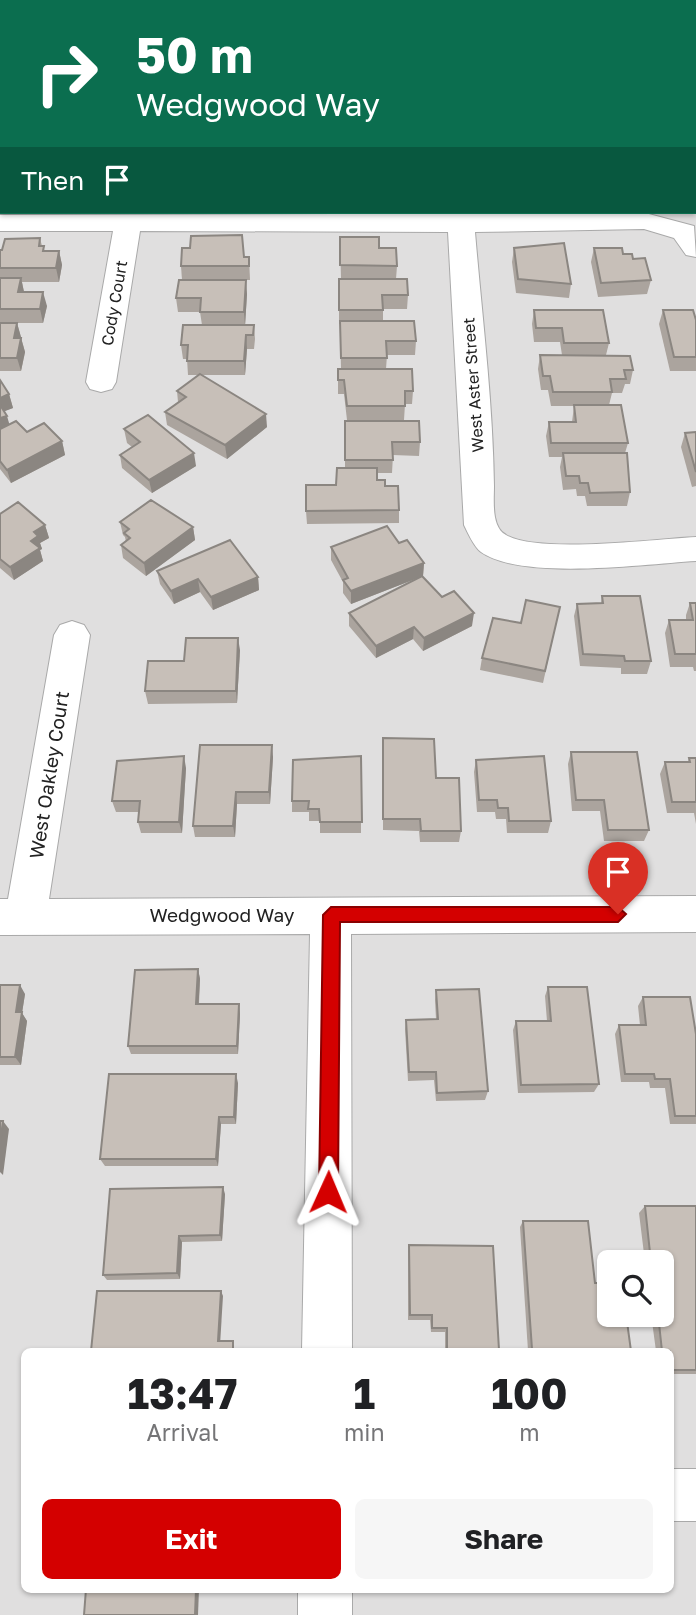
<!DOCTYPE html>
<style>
:root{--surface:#fff;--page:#f6f6f6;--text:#202124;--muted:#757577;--accent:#d40000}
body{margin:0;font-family:"Golos Text",sans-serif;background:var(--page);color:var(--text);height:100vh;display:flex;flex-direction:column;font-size:26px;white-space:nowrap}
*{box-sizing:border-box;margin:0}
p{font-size:23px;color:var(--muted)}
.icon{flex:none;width:38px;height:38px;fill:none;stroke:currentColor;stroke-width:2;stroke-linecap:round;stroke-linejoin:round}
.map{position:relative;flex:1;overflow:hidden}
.details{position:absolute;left:21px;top:1348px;width:653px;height:245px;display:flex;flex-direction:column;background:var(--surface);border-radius:10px;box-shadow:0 2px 5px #0004}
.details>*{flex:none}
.banner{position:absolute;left:0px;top:0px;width:696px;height:214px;box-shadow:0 2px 5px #0004;background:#0b6e4f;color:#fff;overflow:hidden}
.tools{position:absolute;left:597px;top:1250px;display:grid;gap:14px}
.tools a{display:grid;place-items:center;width:77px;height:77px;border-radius:10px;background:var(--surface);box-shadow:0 2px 5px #0004;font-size:35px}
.pin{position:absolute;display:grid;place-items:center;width:60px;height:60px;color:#fff;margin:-72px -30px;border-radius:50% 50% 50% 0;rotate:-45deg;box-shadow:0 0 7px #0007}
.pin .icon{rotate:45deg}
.me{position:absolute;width:77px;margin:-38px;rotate:1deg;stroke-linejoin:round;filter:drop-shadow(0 0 5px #0008)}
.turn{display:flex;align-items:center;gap:24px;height:147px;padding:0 21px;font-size:32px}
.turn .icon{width:91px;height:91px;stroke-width:2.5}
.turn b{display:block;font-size:49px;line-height:60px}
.then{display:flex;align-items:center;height:66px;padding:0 21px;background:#0003;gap:14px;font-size:26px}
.eta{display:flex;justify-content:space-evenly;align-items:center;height:119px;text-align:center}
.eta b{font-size:42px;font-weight:700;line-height:49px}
.button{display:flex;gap:14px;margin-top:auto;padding:14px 21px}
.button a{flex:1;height:80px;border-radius:10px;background:var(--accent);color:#fff;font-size:28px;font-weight:700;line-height:80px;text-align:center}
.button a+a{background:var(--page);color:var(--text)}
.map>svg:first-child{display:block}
</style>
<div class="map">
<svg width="696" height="1615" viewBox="0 0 696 1615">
<rect width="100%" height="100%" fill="#f2efe9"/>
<path fill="#e0dfdf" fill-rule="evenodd" d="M0,0H696V1615H0ZM2,2H695V212H2ZM609,1262H662V1314H609ZM24,1351H670V1589H24Z"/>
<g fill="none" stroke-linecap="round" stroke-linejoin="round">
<g stroke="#a9a9a9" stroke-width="2">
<g id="minor">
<rect x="323" y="0" width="22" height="2"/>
<rect x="0" y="47" width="2" height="14"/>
<path d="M645,213L694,226L696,257L686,255L674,238L644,229L475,232C482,316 493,402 494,486C494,501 491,527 506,535C538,554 655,539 696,537V561C645,564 522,581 481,552C474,547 468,533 464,525L448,232L140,231L116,382L112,389L101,392L90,389L86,382L113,231H0V215Z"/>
<path d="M72,621L84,625L90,635L49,899L696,896V932L351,934L352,1351H302L310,934L0,935V899H8L54,635L60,625Z"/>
<rect x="670" y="1469" width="26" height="52"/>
<rect x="298" y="1589" width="54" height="26"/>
</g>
</g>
<use href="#minor" fill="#fff" fill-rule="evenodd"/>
</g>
<g fill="#aba49e">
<path d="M0,0L2,2V30H0Z"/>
<path d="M596,0H639V2H597Z"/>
<path d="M658,0H696V16L695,17V2H658Z"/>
<path d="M2,73V108H0V80Z"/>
<path d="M696,73V108L695,107V74Z"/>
<rect x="0" y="141" width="2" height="49"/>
<path d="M340,237L379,248L397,266L396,279L408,295L407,309H383V321L416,341L415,355H387L386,369L413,391L412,404H405L404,420H347L344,394H338V369H341L340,324H339V279H341Z"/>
<path d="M40,238L42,246L45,251H59L62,265L59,282H22L24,292L47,306L43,323H0V250Z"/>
<path d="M514,248L571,284L569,298L516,293L512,262Z"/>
<path d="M594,248L623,254L633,259L651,280L647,294L598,297L591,262Z"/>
<path d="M249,257L250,280H182L181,266Z"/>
<path d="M247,294L245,325H254L255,339L254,349H247L245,375H201L267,427L227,459L167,425L165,412L178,402L177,391L199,375H188L187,359H183L181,345L202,325L200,312H178L176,298Z"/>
<path d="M534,310L609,343L606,355L633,370L630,384H625L622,393H612L609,405L628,443L625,453L630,492L627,506H587L585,496H577L576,489L563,490L560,467L562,457H549L546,436L549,422H572L574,406H551L548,390H541L538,369L540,355H562L560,342H534L532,324Z"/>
<path d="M663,310L696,320V371H670L659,324Z"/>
<path d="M0,323H17L25,352L21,371H0Z"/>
<path d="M0,380L9,394L13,408L4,411L9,424L27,432L62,441L65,455L11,483L0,469Z"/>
<path d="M345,421L420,442L419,456L393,455L392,473H377V480L385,486L399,510V523L307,524L306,511L336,485L345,468Z"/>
<path d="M124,429L196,466L152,493L122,468L120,455L132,447L127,443Z"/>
<path d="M696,432V486L692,487L681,447L685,433Z"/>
<path d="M0,514L45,525L49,538L40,543L42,549L40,550L43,561L14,580L0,568Z"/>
<path d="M120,522L193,527L195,540L146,576L123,558L121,545L126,542L125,537L123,535Z"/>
<path d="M399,543L424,563L423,576L351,604L343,593V582L331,560V547Z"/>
<path d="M157,571L258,577L259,590L213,610L200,592L174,604L160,584Z"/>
<path d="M602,596L651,661L647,674H621V668L580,666L574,616L577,604L601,603Z"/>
<path d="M442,597L472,626L423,651L413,639L376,658L349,626V613Z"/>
<path d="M690,603H696V671H694L693,667H670L665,633L669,620H686V615Z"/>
<path d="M560,607L543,683L480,670L482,658L521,623Z"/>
<path d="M240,650L237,703L148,704L145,691L184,661Z"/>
<path d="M383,738L436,778L461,831L459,842H420L419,831L383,830Z"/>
<path d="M571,752L649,830L644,841H604L600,811H572L568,764Z"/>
<path d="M361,756V833H320V821H309V812H292V801Z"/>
<path d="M273,757L270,804H237L235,837H195L193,826Z"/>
<path d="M689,758H696V824L694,813H667L660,774L665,762H688Z"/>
<path d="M476,760L551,821L548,833H507L506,819H496L495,812H477L474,772Z"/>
<path d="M186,768L182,833H141L138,822L139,812H116L112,801Z"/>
<path d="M198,969L200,979L199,1004H239L240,1014L238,1054H131L128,1046Z"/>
<path d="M0,985L25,994L22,1013L27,1021L21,1065H0Z"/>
<path d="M548,987L599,1084L594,1092L518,1093L513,1030L516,1021H547L545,996Z"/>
<path d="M436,990L488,1091L485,1100L436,1101L434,1080L408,1081L405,1029L406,1020L436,1019L435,1000Z"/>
<path d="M643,997L696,1034V1124H670L665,1088H650L649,1082H621L615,1034L619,1025H640L638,1006Z"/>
<path d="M238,1083L236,1124H221L218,1166H105L100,1159Z"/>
<path d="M225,1194L222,1241L182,1242L180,1279L107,1280L103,1275Z"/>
<path d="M645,1206H696V1374H670V1351H656L651,1314H662V1262H645L639,1213Z"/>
<path d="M523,1221L595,1283L631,1351H528L520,1227Z"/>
<path d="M409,1245L499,1350L498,1351H445V1332H431L430,1320H408V1251Z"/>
</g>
<g fill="#8b8681">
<path d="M59,251L62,265L59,282L56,268Z"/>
<path d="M21,278L24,292H18Z"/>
<path d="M246,280L247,294L245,326L244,312Z"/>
<path d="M43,292L47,306L43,323L40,309Z"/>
<path d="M17,323L21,337L18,352L14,338Z"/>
<path d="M246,335L247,349L245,375L244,361Z"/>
<path d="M21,338L25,352L21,371L17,358Z"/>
<path d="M9,394L13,408L0,413V398Z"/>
<path d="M266,414L267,427L227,459L225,445Z"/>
<path d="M7,416L11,430L0,434V418Z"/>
<path d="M62,441L65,455L11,483L7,470Z"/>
<path d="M194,453L196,466L152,493L149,480Z"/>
<path d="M45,525L49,538L40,543L42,549L40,550L43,561L14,580L10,567L31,541L34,532Z"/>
<path d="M193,527L195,540L146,576L144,563Z"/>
<path d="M424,563L423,576L351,604V591Z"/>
<path d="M258,577L259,590L213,610L211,597Z"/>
<path d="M198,579L200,592L174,604L171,591Z"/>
<path d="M474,613L472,626L423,651L424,638Z"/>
<path d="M414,627L413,639L376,658V646Z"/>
<path d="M238,638L240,650L237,703L236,691Z"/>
<path d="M272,745L273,757L270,804L269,792Z"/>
<path d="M184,756L186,768L182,833L179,822Z"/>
<path d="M236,792L237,804L235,837L233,826Z"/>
<path d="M198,969L200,979L198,1014L196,1004Z"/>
<path d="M20,985L25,994L22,1013L27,1021L21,1065L15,1057L16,1012Z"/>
<path d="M239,1004L240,1014L238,1054L237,1046Z"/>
<path d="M236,1074L238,1083L236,1124L234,1117Z"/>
<path d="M219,1117L221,1124L218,1166L216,1159Z"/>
<path d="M3,1121L9,1129L3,1175L0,1172V1143Z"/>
<path d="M223,1187L225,1194L222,1241L220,1235Z"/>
<path d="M179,1236L182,1242L180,1279L177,1273Z"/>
<path d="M221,1291L223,1296L220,1345L218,1341Z"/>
<path d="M196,1589H199L198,1615H195Z"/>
</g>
<g fill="#c7bfb8" stroke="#8b8681" stroke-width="2">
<path d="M0,0H7L6,2H2V16H0Z"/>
<rect x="21" y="0" width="40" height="2"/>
<rect x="77" y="0" width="41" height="2"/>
<rect x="135" y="0" width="43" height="2"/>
<rect x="220" y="0" width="60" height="2"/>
<rect x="375" y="0" width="41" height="2"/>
<rect x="428" y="0" width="41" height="2"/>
<rect x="485" y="0" width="40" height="2"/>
<path d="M548,0H591L592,2H548Z"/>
<path d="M601,0H624L625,2H601Z"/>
<path d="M674,0H696V5L695,7V2H673Z"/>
<path d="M2,73V94H0V80Z"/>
<rect x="0" y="141" width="2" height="35"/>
<path d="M242,235L244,257H249V266H181L182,248H190L191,236Z"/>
<path d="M340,237H379V248H396L397,266L340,265Z"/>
<path d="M40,238L39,246H44L43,251H59L56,268H0V250H2L5,239Z"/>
<path d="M564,243L571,284L518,279L514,248Z"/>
<path d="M594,248H622L623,254H632L633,259L645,258L651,280L601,283Z"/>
<path d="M0,278H21L18,292H43L40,309H0Z"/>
<path d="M339,279H407L408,295H382L383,310H339Z"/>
<path d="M179,280H246L244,312H200L201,298H176Z"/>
<path d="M534,310H603L609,343H564L562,328H536Z"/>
<path d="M663,310H693L696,320V357H674Z"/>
<path d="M340,321H414L416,341H386L387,358H341Z"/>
<path d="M0,323H17L14,338H21L17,358H0Z"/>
<path d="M183,325H254L253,335H246L244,361H187L188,345H181Z"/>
<path d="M540,355L630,356L633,370H624L626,379H610L612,392H553L550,376H543Z"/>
<path d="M338,369H412L413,391H405V406H347L344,380H338Z"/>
<path d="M200,374L266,414L225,445L165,412L186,397L177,391Z"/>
<path d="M0,380L9,394L0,398Z"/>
<path d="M0,405L7,416L0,418Z"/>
<path d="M574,405H621L628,443H551L549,422H576Z"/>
<path d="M148,415L194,453L149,480L120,455L140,442L124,429Z"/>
<path d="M16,421L27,432L44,423L62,441L7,470L0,461V429Z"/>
<path d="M345,421H419L420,442H392L393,460H345Z"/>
<path d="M696,432V472L685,433Z"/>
<path d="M563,453H627L630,492L590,493L588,483H580L579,476H566Z"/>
<path d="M337,468H377V480H385V486H398L399,510L306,511V485H336Z"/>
<path d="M151,500L193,527L144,563L121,545L130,538L124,533L129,529L120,522Z"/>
<path d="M18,502L45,525L34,532L38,536L31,541L40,548L10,567L0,559V514Z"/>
<path d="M387,526L399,543L407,540L424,563L351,591L343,580L348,578L331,547Z"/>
<path d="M230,540L258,577L211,597L198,579L171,591L157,571Z"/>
<path d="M422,576L442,597L454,591L474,613L424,638L414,627L376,646L349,613Z"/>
<path d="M602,596H640L651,661H625L624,656L583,654L577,604L603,603Z"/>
<path d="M526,600L560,607L545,671L482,658L493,618L521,623Z"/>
<path d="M690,603H696V654H675L669,620H693Z"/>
<path d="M186,638H238L236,691H145L148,661H184Z"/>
<path d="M383,738L434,739L436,778H459L461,831H421L420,819H383Z"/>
<path d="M200,745H272L269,792H236L233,826H193Z"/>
<path d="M571,752H637L649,830H608L604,800H576Z"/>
<path d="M184,756L179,822H138L140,801H112L117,761Z"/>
<path d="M361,756L362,822H320L319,809H308L309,801H292L293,760Z"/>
<path d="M544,756L551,821H509L508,808H498L497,800H479L476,760Z"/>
<path d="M689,758H696V802H672L665,762H690Z"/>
<path d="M198,969L196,1004H239L237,1046H128L135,970Z"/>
<path d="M0,985H20L16,1012H22L15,1057H0Z"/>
<path d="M548,987H587L599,1084L521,1085L516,1021H551Z"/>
<path d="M479,989L488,1091L437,1093L436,1072H409L406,1020L438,1019L436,990Z"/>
<path d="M643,997H690L696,1034V1116H675L670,1079H655L654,1074H625L619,1025H646Z"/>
<path d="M109,1074H236L234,1117H219L216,1159H100Z"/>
<path d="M0,1121H3L0,1143Z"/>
<path d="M223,1187L220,1235L179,1236L177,1273L103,1275L110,1189Z"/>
<path d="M645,1206H696V1370H670V1351H662L658,1314H662V1262H651Z"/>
<path d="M523,1221H588L595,1283H609V1314H626L631,1351H580L579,1349H532Z"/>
<path d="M409,1245L493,1246L499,1350H447V1328H432V1315H410Z"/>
<path d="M97,1291H221L218,1341H233V1351H91Z"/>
<path d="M86,1589H196L195,1615H84Z"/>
</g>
<path fill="#d40000" stroke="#8a0000" stroke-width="2" d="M331,907H618L626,914L618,922H340L338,1192L335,1199L328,1202L322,1199L319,1192L323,915Z"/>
<g text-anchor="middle" stroke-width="5" stroke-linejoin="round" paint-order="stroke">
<g font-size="16" fill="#222" stroke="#fff">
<text transform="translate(114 303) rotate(-80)" y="6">Cody Court</text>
<text transform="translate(473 385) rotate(-94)" y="6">West Aster Street</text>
</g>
<g font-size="19" fill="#222" stroke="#fff">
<text transform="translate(49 775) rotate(-81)" y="7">West Oakley Court</text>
<text x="222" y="922">Wedgwood Way</text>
</g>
</g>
</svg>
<div class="tools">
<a><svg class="icon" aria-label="search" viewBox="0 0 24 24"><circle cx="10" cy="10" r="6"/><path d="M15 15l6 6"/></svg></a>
</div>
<div class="pin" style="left:618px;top:914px;background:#d93025"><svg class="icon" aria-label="arrive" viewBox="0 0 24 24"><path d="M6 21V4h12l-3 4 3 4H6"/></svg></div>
<svg class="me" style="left:328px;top:1192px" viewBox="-20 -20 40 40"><path d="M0-17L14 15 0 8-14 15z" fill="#d40000" stroke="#fff" stroke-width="4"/></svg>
<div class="banner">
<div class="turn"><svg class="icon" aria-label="right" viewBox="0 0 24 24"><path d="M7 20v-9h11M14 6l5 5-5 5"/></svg><div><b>50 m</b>Wedgwood Way</div></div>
<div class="then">Then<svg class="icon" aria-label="arrive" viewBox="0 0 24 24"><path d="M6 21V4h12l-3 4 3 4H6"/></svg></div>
</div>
<section class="details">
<div class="eta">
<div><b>13:47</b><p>Arrival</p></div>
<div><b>1</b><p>min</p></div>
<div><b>100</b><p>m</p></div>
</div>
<div class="button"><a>Exit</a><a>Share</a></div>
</section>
</div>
